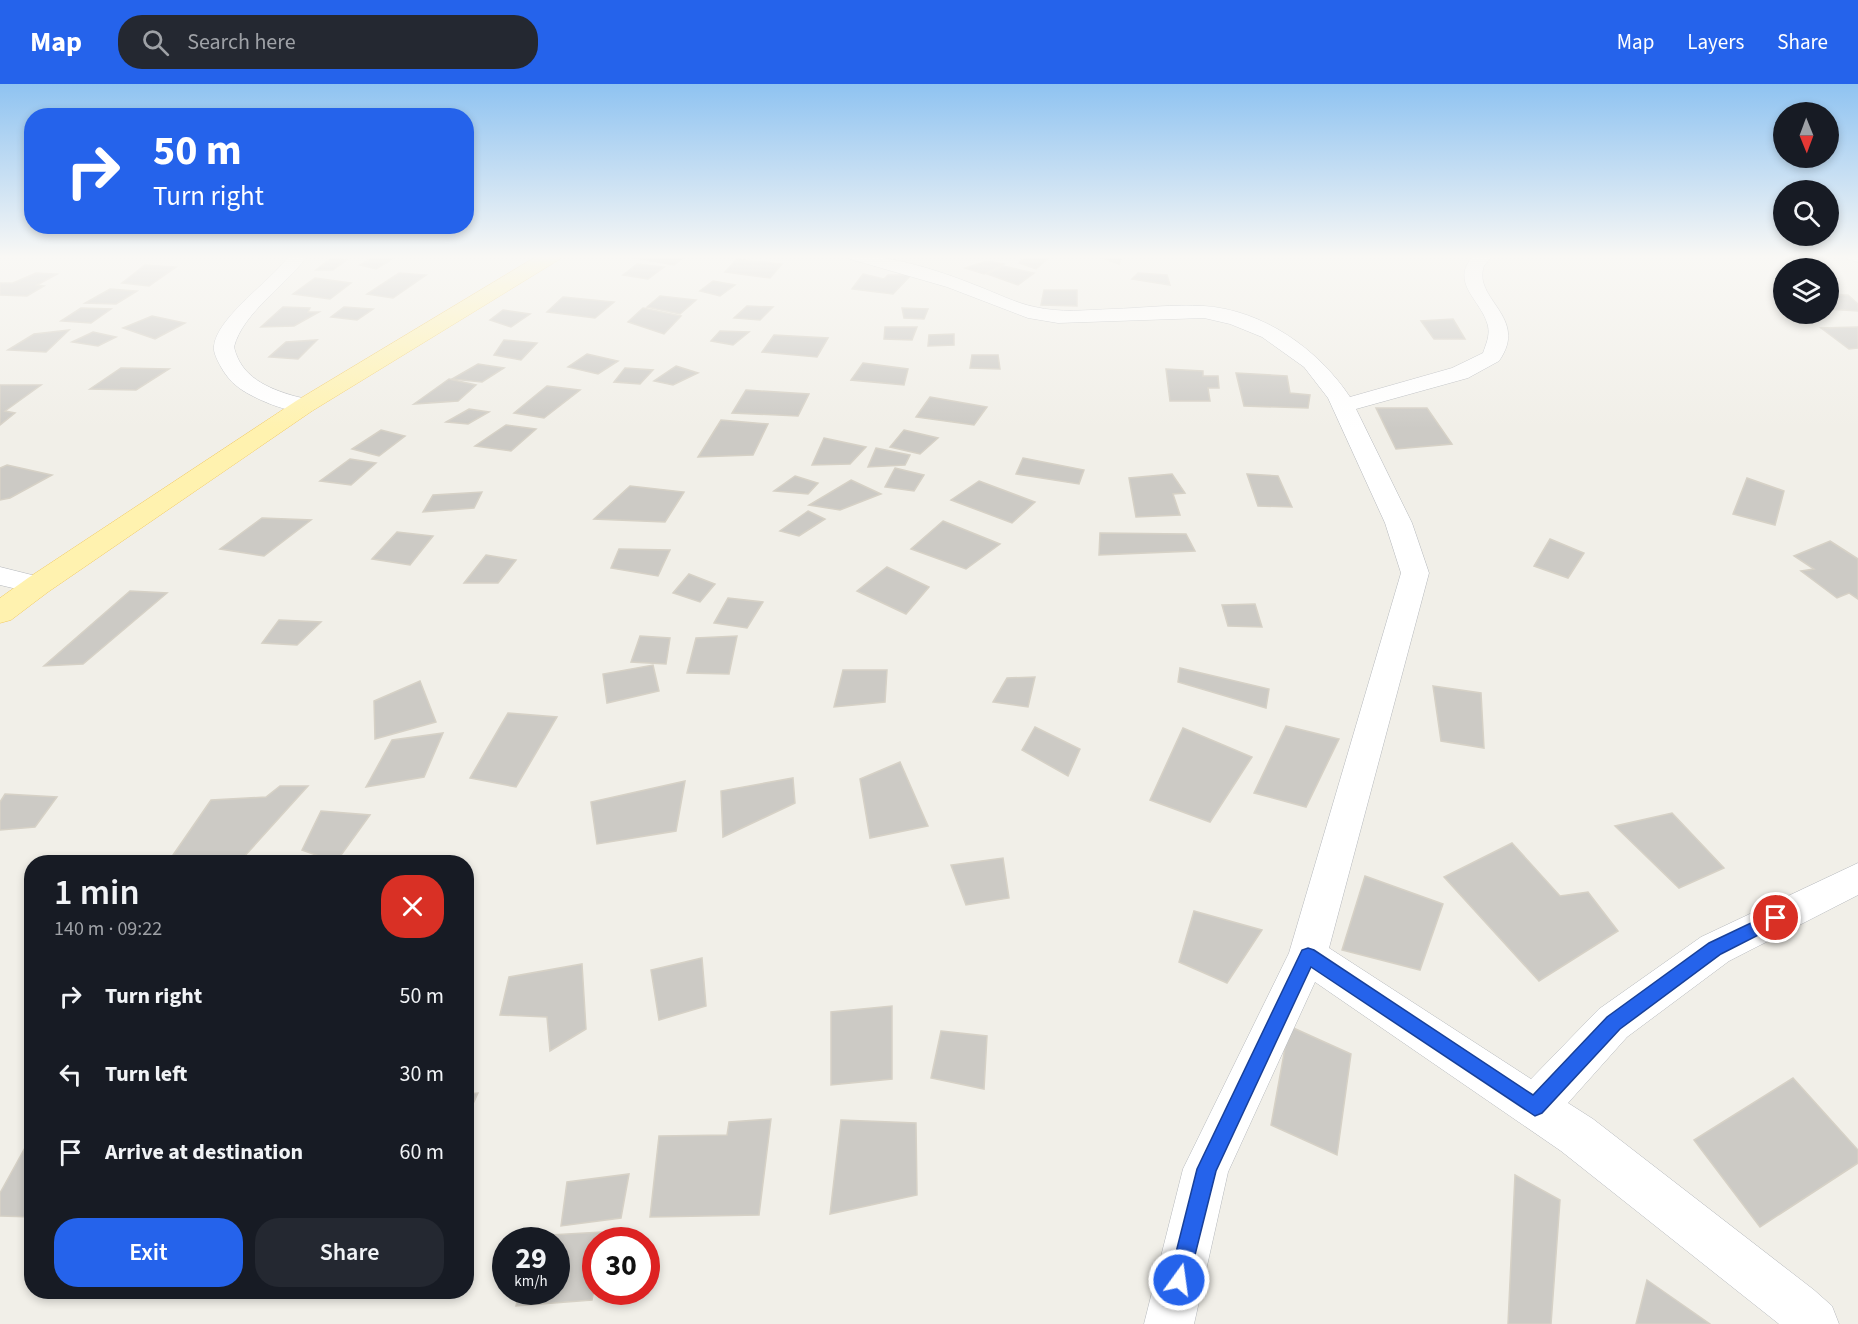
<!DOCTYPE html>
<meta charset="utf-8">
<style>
:root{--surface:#171b24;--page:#242831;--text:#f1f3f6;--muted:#9ea1a6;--accent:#2563eb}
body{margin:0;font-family:"Source Sans 3",sans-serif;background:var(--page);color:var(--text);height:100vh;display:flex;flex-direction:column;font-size:22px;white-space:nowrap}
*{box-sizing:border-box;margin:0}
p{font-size:20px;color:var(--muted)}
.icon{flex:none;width:33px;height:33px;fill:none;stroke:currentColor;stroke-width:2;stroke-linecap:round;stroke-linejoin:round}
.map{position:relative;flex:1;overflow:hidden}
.sheet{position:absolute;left:24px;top:771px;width:450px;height:444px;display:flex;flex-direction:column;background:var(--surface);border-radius:24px;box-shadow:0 3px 9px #0003}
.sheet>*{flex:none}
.hud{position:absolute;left:24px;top:24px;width:450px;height:126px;border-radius:24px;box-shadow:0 3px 9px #0003;background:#2563eb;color:#fff;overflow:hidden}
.needle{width:39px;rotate:179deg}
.tools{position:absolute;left:1773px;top:18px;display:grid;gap:12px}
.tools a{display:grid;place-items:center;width:66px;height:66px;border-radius:50%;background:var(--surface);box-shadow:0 3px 9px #0003;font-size:30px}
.speed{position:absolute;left:492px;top:1143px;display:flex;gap:12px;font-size:30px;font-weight:700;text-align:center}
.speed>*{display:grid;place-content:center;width:78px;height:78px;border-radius:50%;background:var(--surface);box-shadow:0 3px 9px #0003;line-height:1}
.speed small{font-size:15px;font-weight:400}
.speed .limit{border:9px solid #d22;background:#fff;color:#111}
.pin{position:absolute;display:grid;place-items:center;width:51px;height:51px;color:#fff;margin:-26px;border:3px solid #fff;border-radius:50%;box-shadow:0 2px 6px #0007}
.me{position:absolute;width:66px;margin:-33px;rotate:14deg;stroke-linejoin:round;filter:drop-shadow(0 0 4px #0008)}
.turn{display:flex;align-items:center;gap:21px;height:126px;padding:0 30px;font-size:27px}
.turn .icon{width:78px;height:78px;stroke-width:2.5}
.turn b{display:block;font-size:42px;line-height:51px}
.round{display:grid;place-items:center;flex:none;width:63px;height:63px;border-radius:24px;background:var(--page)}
.summary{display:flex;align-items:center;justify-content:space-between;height:102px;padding:0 30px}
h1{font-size:36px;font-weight:600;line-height:45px}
.button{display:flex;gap:12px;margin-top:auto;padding:12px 30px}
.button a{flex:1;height:69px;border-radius:24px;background:var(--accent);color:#fff;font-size:24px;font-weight:600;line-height:69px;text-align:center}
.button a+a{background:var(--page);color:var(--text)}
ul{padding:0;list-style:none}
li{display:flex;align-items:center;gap:18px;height:78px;padding:0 30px}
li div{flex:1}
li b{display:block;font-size:22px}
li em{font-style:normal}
header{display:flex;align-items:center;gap:36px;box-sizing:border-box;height:84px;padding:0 30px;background:var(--accent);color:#fff}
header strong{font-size:28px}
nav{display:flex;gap:33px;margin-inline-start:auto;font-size:21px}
.search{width:420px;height:54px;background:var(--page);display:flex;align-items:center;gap:15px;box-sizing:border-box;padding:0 21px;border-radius:24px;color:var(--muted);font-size:22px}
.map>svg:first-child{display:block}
</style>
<header>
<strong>Map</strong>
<div class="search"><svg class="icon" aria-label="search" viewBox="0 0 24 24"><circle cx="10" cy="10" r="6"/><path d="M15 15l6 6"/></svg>Search here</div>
<nav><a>Map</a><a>Layers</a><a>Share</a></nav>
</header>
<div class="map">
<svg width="1858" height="1240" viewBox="0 0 1858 1240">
<rect width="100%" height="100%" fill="#f1efe8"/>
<g fill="#cccac5" stroke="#d6d1c6" stroke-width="1.5">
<path d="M376,171H379L397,172L376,185L360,181Z"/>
<path d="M638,171H686L674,181L635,174Z"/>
<path d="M1028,171H1052L1036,185L1019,179Z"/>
<path d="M1101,171H1123L1119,180L1099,173Z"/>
<path d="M331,174L346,176L333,186H316Z"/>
<path d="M737,175L782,180L770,194L725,188Z"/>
<path d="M987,177L1004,180L984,190L965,184Z"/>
<path d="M637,180L664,183L648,195L623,191Z"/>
<path d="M145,181L176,183L149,202L122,199Z"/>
<path d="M1003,182L1034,189L1018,201L987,190Z"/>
<path d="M36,189L57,190L37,201L44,202L27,212L0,211V199H13Z"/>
<path d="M399,189L426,191L393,214L367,210Z"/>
<path d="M1138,189L1167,191L1170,201L1132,195Z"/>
<path d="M863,190L884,195L888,191H911L893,210L852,205Z"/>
<path d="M315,194L351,199L330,215L293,210Z"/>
<path d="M713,197L735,201L720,212L700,207Z"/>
<path d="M110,205L137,207L116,220L85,219Z"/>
<path d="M1044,206H1077V222L1041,221Z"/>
<path d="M1828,211H1848L1858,220V227L1828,225Z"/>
<path d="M660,212L696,216L680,230L647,223Z"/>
<path d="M563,213L614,218L595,234L547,228Z"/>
<path d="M747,222L773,223L760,236L734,234Z"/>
<path d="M283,223L310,224L308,228H319L294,242L261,243Z"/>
<path d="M344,223L373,225L357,236L331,233Z"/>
<path d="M81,224L111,225L91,239L61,237Z"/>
<path d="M643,224L681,232L664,250L628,238Z"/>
<path d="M902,224L928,225L924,235L904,234Z"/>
<path d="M503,226L530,230L511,243L490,236Z"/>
<path d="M152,232L185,239L155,255L123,244Z"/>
<path d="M1453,235L1465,255H1434L1421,237Z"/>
<path d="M885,243H917L912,256L884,255Z"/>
<path d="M1858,243V264L1849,265L1821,244Z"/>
<path d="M69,246L46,268L8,266L34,250Z"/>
<path d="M720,247L749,248L733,261L711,257Z"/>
<path d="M93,248L116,253L98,262L72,258Z"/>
<path d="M954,250V261L928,262L929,251Z"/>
<path d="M774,251L828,254L817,273L762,268Z"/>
<path d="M317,256L298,275L269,273L286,258Z"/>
<path d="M504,256L537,259L521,276L494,271Z"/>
<path d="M587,270L618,277L598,290L568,283Z"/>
<path d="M972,271H998L1000,285L970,284Z"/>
<path d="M863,279L908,285L904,301L851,296Z"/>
<path d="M478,280L504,284L482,298L452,295Z"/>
<path d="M676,282L698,289L673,301L654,297Z"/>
<path d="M121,284L169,285L136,306L90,305Z"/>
<path d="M625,284L653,286L640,300L614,298Z"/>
<path d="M1166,285L1203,287V292H1218L1219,304H1208L1210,317H1170Z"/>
<path d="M1236,289L1287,292L1290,309L1310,311L1308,324L1244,322Z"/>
<path d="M449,295L476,301L458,317L414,320Z"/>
<path d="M0,301H41L5,327L15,329L0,341Z"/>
<path d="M547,302L580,306L544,334L514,329Z"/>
<path d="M746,306L809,310L798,332L732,329Z"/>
<path d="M930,313L987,323L974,341L916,333Z"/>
<path d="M1376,324H1427L1452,360L1396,365Z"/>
<path d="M469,325L489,328L468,340L446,338Z"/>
<path d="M721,336L768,340L753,371L698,373Z"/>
<path d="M506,341L536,345L511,367L475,362Z"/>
<path d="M381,346L405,352L379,372L352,365Z"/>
<path d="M904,346L938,354L920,370L890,363Z"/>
<path d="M824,354L866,363L850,380L812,381Z"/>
<path d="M876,364L910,371L905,381L868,383Z"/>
<path d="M1023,374L1084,386L1079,400L1016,390Z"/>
<path d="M350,375L376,379L351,401L320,397Z"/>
<path d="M7,381L52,391L10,414L0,416V384Z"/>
<path d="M895,384L924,391L914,407L885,403Z"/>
<path d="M1172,390L1185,409L1173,410L1180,431L1136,433L1129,394Z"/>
<path d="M1247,390L1278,392L1292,423L1258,422Z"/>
<path d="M795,392L818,399L808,410L774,407Z"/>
<path d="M1747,394L1784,407L1775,441L1733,430Z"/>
<path d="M851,396L881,410L840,426L809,421Z"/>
<path d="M979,397L1035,418L1012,439L951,416Z"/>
<path d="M630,402L684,408L665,438L594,435Z"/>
<path d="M482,408L474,424L423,428L433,411Z"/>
<path d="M808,427L825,435L799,452L780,447Z"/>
<path d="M262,434L311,436L264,472L220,465Z"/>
<path d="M943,437L1000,460L966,485L911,465Z"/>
<path d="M397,448L433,452L410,481L372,475Z"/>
<path d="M1100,449L1186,450L1195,467L1099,471Z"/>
<path d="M1550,455L1584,469L1568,494L1534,482Z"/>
<path d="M1830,457L1858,475V515L1849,509L1837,514L1801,487L1814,485L1794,472Z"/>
<path d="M619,465L670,466L658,492L611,484Z"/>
<path d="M486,471L516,476L498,499H464Z"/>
<path d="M887,483L929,503L906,530L857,507Z"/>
<path d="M689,490L715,500L700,518L673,509Z"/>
<path d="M130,507L167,509L83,580L44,582Z"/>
<path d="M728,514L763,518L747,544L714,539Z"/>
<path d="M1255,520L1262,543L1228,542L1222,521Z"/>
<path d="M279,536L321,538L297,561L262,559Z"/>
<path d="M640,552L670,554L666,580L631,578Z"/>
<path d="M737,552L729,590L687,589L696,554Z"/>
<path d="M653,581L659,607L607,619L603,590Z"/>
<path d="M1180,584L1269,605L1266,624L1178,598Z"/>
<path d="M843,586H887L885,618L834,623Z"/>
<path d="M1035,593L1028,623L993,618L1007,594Z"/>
<path d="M420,597L436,638L375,655L374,617Z"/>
<path d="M1433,602L1481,609L1484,664L1441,657Z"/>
<path d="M508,629L557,633L516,703L470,694Z"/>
<path d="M1286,642L1339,655L1306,723L1254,709Z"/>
<path d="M1035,643L1080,665L1068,692L1022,666Z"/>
<path d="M1183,644L1252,673L1210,738L1150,716Z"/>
<path d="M443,649L424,693L366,703L392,656Z"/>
<path d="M900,678L928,742L870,754L860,695Z"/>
<path d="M793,694L795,719L723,753L721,707Z"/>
<path d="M685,697L676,747L597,760L591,718Z"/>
<path d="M280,702H308L242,775L216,773L212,778H181L171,774L211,716L266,713Z"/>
<path d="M5,710L57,713L35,743L0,746V718Z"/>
<path d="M321,727L370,731L336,778L302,766Z"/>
<path d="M1672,729L1724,784L1679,804L1615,742Z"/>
<path d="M1512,759L1560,812L1588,808L1618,847L1539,897L1444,793Z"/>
<path d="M1003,774L1009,814L966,821L951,781Z"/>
<path d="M1365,792L1443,820L1420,886L1342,866Z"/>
<path d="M1194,827L1262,846L1227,899L1179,878Z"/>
<path d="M702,874L706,922L659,936L651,886Z"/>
<path d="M582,880L586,945L550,967L547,933L500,931L509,893Z"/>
<path d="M892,922V995L831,1001V928Z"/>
<path d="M1289,942L1351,970L1337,1071L1271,1041Z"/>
<path d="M941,947L987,952L984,1005L931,994Z"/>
<path d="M1793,994L1858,1066V1079L1760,1143L1694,1056Z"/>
<path d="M478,1009L466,1035V1010Z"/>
<path d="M771,1035L759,1131L650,1133L659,1052L727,1051L729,1038Z"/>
<path d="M841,1036L916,1039L917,1111L830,1130Z"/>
<path d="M32,1051V1133L0,1132V1109Z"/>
<path d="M629,1090L621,1134L561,1142L567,1098Z"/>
<path d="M1515,1091L1560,1116L1551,1240H1508Z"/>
<path d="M602,1148L601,1156H596V1194L592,1216L516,1222L519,1208H556V1156H531L532,1152Z"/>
<path d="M1647,1196L1710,1240H1636Z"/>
</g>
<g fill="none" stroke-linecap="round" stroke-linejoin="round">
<g stroke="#b5b8bc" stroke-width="1">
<g id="street">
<path d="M290,171H308C287,201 243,228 234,263C241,293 267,304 294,312C302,314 311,315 315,322L312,327C293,331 263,318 247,309C236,303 227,294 221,283C218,277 213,269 214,262C217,233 272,196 290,171Z"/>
<path d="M847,171C890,171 935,185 975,201C994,208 1015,219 1035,223C1060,229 1086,226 1112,225C1142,224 1174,220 1204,222C1263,226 1318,265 1350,313L1452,284L1483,269C1486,260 1490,252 1488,242C1482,216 1448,199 1474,171H1493C1491,174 1486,179 1484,182C1472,215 1530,233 1499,277L1468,294L1356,325L1412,439L1429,489L1329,864L1531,995L1599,925L1701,853L1858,779V811L1729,877L1627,953L1568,1019L1593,1035L1814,1206L1832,1222L1839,1240H1779L1561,1067L1315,898L1228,1088L1194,1240H1144L1183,1085L1289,869L1401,489L1385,439L1328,314L1304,283L1262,253L1230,240L1204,234L1058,239L1028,234L947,203L850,175Z"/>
<path d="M1844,171H1858V178L1847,175Z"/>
<path d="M0,483L48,495L52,501L48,507L38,510L0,501Z"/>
</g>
</g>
<g stroke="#f2c960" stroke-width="1">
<path id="primary" d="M539,171H562L560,175L312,327L48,508L11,536L0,539V514L28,494L296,317Z"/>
</g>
<use href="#street" fill="#fff" fill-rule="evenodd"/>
<use href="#primary" fill="#fff2af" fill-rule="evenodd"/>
</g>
<linearGradient id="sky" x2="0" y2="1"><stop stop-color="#8fc3f1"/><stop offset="0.5" stop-color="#f9f8f5"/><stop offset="1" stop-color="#f9f8f5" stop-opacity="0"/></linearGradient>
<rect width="1858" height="345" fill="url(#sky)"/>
<path fill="#2563eb" stroke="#184099" stroke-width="1.5" d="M1776,827L1782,829L1784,834L1782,839L1721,870L1620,945L1542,1029L1535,1032L1311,883L1216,1087L1187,1203L1179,1206L1172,1203L1169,1196L1197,1085L1302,866L1308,864L1314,866L1533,1011L1607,933L1709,859Z"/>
</svg>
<div class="tools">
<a><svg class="needle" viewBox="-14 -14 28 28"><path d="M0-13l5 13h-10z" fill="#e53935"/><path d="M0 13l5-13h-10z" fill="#9ea1a6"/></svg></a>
<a><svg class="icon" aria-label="search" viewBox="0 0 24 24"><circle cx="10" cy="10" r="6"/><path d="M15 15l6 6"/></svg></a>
<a><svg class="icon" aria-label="layers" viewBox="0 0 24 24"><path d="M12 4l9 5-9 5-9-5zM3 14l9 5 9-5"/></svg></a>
</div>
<div class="speed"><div>29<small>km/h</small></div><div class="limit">30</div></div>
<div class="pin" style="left:1776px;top:834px;background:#d93025"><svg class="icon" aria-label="arrive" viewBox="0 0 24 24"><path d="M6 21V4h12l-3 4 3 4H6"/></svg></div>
<svg class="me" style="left:1179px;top:1196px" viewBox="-20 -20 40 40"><circle r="17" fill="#2563eb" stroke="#fff" stroke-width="3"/><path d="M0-11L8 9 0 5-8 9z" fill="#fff"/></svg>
<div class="hud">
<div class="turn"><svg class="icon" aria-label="right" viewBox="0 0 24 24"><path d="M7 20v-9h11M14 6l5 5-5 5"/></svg><div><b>50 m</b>Turn right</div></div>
</div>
<section class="sheet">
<div class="summary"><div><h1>1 min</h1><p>140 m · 09:22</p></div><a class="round" style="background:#d93025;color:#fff"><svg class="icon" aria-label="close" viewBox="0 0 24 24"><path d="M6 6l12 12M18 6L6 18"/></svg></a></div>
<ul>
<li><svg class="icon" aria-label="right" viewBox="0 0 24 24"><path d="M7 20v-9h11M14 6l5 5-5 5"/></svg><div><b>Turn right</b></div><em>50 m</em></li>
<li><svg class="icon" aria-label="left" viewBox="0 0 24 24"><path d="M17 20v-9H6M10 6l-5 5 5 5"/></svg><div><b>Turn left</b></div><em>30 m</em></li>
<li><svg class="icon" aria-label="arrive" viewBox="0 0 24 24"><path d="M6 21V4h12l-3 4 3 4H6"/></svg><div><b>Arrive at destination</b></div><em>60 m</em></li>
</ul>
<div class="button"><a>Exit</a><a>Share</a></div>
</section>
</div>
